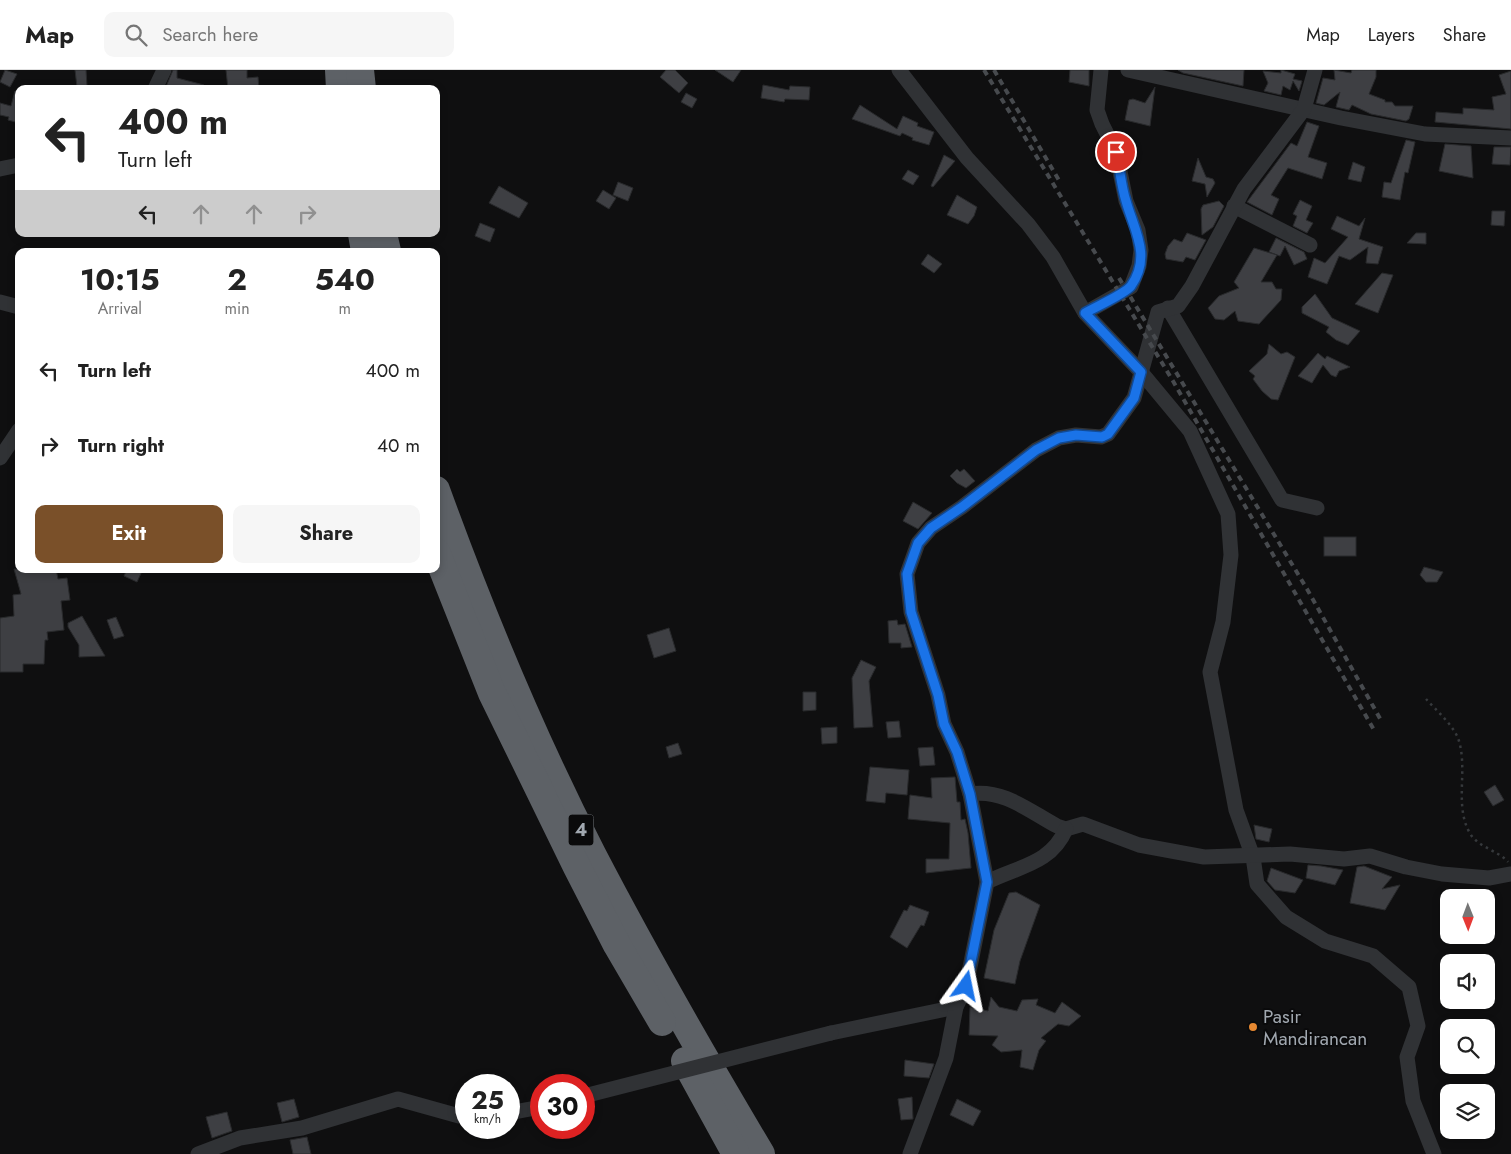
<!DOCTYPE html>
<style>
:root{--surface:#fff;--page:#f6f6f6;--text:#222;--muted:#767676;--line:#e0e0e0;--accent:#7a5029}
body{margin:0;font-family:Jost,sans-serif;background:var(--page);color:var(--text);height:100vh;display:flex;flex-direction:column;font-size:19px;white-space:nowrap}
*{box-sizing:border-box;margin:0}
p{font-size:16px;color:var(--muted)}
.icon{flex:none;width:28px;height:28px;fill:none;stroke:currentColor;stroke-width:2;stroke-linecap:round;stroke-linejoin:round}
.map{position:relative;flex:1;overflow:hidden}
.sheet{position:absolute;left:15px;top:178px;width:425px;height:325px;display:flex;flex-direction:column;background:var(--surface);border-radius:10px;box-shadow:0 2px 8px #0003}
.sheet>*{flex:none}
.banner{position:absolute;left:15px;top:15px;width:425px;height:152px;border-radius:10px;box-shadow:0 2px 8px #0003;background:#fff;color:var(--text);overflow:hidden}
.needle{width:32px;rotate:179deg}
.tools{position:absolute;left:1440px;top:819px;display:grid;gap:10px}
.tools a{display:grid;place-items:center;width:55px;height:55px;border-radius:10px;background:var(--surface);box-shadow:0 2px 8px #0003;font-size:25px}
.speed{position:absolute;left:455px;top:1004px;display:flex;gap:10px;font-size:25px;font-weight:700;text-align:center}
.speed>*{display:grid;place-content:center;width:65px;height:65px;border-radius:50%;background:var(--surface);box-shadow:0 2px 8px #0003;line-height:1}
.speed small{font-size:12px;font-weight:400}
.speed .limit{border:8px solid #d22;background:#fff;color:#111}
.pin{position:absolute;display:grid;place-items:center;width:42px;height:42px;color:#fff;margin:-21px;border:2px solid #fff;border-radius:50%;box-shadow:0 1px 5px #0007}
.me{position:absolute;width:55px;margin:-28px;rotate:12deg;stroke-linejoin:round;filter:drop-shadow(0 0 4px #0008)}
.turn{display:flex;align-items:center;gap:18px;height:105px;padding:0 20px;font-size:22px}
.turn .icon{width:65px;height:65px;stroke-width:2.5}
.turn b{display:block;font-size:35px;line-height:42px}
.lanes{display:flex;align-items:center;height:48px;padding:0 20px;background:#0003;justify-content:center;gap:25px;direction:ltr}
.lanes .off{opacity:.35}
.eta{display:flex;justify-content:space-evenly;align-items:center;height:85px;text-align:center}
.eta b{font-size:30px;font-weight:700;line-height:35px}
.button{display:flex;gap:10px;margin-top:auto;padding:10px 20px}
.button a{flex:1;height:58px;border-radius:10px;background:var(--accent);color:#fff;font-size:20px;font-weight:700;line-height:58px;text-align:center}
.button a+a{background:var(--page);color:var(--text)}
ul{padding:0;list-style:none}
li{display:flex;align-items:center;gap:15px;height:75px;padding:0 20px}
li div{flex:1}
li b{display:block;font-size:19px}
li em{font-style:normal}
header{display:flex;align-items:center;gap:30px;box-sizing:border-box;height:70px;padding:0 25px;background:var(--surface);border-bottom:1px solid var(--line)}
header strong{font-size:24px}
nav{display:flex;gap:28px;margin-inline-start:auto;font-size:18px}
.search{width:350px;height:45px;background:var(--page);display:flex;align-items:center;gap:12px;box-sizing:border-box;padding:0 18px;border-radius:10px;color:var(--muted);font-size:19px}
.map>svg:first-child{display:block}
</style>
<header>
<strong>Map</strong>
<div class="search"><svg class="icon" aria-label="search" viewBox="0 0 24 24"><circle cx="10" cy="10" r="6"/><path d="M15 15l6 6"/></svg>Search here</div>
<nav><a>Map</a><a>Layers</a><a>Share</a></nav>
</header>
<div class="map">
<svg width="1511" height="1084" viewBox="0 0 1511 1084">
<rect width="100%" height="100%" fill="#0f0f10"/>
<g fill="#3e3f43" stroke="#292a2c">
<path d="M5,0L17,4L10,17L0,12Z"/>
<path d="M75,0H86L87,16L77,17Z"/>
<path d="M173,0H177V8L204,15L203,19H165Z"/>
<path d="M226,0H247V8L258,7L259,19H228Z"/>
<path d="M666,0H675L688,13L679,23L660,7Z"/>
<path d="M715,0H741L733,12Z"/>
<path d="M1070,0H1089V16L1069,12Z"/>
<path d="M1178,0H1244L1243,16L1183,3Z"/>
<path d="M1281,0L1295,4L1293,9L1302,11L1299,21L1293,11L1290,20L1283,16L1281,25L1264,21L1268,13L1263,1L1281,3Z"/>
<path d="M1334,0L1351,3L1352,0H1376V7L1369,24L1385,30V32H1392L1395,36H1413L1409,49L1406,51L1371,44L1352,35L1349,40L1336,37L1340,22L1324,35L1316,33L1323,8L1335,10Z"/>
<path d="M1511,1V59L1435,52L1436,42L1463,44V38L1494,40L1492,27L1506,24L1499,5Z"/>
<path d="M763,15L789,20L790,16L810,17L809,30L785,29L784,32L761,28Z"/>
<path d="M1155,17L1150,56L1125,50L1129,30L1133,29L1145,33Z"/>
<path d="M15,21H19V53L8,50L9,47L0,45V33L11,36Z"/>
<path d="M686,23L697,29L692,38L681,32Z"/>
<path d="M860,35L897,59L903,46L918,53L917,56L934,62L929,75L912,70L913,68L902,63L900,66L852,49Z"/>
<path d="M1307,52L1319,56L1308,87L1327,93L1322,109L1288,98L1271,125L1279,129L1272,145L1247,132L1291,73L1297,76Z"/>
<path d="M1406,70L1415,72L1408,103L1405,102L1400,130L1382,127L1384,112L1391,113Z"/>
<path d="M1445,74L1471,76L1473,108L1439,101Z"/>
<path d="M1494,77H1511L1510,95L1492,94Z"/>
<path d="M944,85L955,91L933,117L931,116Z"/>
<path d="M1198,88L1206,107L1213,109L1215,113L1207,127L1205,114L1192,111Z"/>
<path d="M1353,92L1365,97L1361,112L1348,109Z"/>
<path d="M908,100L919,106L913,115L902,109Z"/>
<path d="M618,112L633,118L628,131L613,125Z"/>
<path d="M499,116L528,133L519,148L489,133Z"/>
<path d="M603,120L616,128L609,139L596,131Z"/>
<path d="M957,125L977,137L974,146L968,154L947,145Z"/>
<path d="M1300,130L1312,136L1306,150L1313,153L1307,163L1293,156L1297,146L1293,144Z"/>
<path d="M1219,131L1224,136L1213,157L1202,165L1201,139L1203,135Z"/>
<path d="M1492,141H1505L1504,156L1491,155Z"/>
<path d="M1337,146L1359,156L1365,148L1359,169L1383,177L1378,194L1366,193L1368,177L1350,190L1339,186L1327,214L1308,207L1314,188L1325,193L1348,167L1331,159Z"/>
<path d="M480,153L495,159L490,172L475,166Z"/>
<path d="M1187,163L1206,170L1195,190L1186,187L1183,192L1166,189L1165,184L1168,176L1174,169L1182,172Z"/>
<path d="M1416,163H1426V174L1407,173Z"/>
<path d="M1276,168L1304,182L1307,189L1294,195L1285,176L1280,186L1269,182Z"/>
<path d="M1254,178L1277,185L1261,212H1272L1276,219H1282L1281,230L1259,254L1238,251L1235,241L1224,250L1215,249L1208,238L1219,226L1239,218L1234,212Z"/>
<path d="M928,184L942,194L934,203L921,194Z"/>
<path d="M1382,203L1393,205L1378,243L1355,234Z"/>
<path d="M1315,224L1332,248L1360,261L1348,275L1336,270L1326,262L1329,257L1302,243V237Z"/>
<path d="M1269,274L1281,284L1287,282L1295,287L1278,330L1271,329L1262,321L1253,309L1255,306L1249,301L1267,284Z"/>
<path d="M1318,283L1325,289L1327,286L1350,297L1339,301L1336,307L1331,305L1323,295L1312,313L1298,306Z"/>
<path d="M957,399L960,402L964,399L975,411L966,418L957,413L950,406Z"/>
<path d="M913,432L932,443L918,459L903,451Z"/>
<rect x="1324" y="467" width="32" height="19"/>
<path d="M1424,497L1443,502L1437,512H1426L1420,505Z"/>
<path d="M14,499H56L58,509L67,508L70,530L61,531L64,560L47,562L48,570H45L44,594H23V602H0V548L14,546L13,525L21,524Z"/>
<path d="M127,499H143L137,512L124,506Z"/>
<path d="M82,546L105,586L79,587V575L68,557V553Z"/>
<path d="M116,547L124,566L114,569L107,550Z"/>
<path d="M897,550L898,555L905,554L912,577L901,578V573H889L888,551Z"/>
<path d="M669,558L676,581L654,588L647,565Z"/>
<path d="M861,590L876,597L869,611L873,657L854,658L852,608Z"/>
<path d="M803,622H816V640L803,641Z"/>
<path d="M899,651L901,667L888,668L886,652Z"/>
<path d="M837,657V673L822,674L821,658Z"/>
<path d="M678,673L682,684L669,688L666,677Z"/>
<path d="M933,677L935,695L920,696L918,678Z"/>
<path d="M870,697L909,700L907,725L886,723L885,733L866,731Z"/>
<path d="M955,707L957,732H960L961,750L965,749L968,763L971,798L926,803V789H949L950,753L908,749L910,725L932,728L931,708Z"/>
<path d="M1495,715L1504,730L1493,736L1484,722Z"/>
<path d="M1254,755L1272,759L1269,772L1256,769Z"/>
<path d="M1308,795L1321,796L1343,800L1335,815L1306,808Z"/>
<path d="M1364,796L1392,807L1382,819L1400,815L1385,840L1350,833L1357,797Z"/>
<path d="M1271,798L1303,810L1295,823L1275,820L1267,811Z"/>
<path d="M1016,822L1040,835L1020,891L1015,914L984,908L994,860L1009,823Z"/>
<path d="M910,835L929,842L924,856L921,855L907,878L890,867L904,840L907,841Z"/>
<path d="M991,927L999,937L1017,941L1022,930L1038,929L1036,935L1055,943L1062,932L1081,946L1069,956L1058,954L1041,968L1046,971L1039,980L1033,1000L1020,997L1022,980L1001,982L992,975L998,966L969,965L970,937L988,941Z"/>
<path d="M905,990L934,994L929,1008L904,1006Z"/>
<path d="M912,1027L913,1049L901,1050L898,1029Z"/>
<path d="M294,1029L299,1047L282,1052L277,1033Z"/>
<path d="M957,1029L981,1041L973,1056L950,1045Z"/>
<path d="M227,1042L232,1061L212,1068L206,1047Z"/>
<path d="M307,1067L311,1084H293L290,1070Z"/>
</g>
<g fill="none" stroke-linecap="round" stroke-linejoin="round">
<path stroke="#36393c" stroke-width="2.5" stroke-dasharray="2.5 4" stroke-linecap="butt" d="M1426,629C1436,640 1452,654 1458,668C1469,699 1453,737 1471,765C1480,778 1499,781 1508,792"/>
<g stroke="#303235" stroke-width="15">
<path d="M899,0L967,88L1028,154L1053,187L1085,243L1131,217L1139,196L1141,180L1138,160L1126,131L1116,82L1102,54L1097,40L1101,0"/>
<path d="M1128,0L1341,48L1425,64L1511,68"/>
<path d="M155,19L164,0"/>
<path d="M0,99L19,95"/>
<path d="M1234,136L1310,175"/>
<path d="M0,232L19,237"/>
<path d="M1168,238L1282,430L1317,438"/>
<path d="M1085,243L1141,302L1190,361L1228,444L1231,485L1223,552L1210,602L1236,740L1253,787L1257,814L1286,847L1325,871L1373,886L1409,917L1418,956L1407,987L1413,1031L1434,1084"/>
<path d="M0,388L19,360"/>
<path d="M970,724C1004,719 1029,741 1057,756L1066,759L1083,754L1139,775L1204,787L1290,784L1344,789L1370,786L1406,797L1442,804L1489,808L1511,804"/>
<path d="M987,812C1019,796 1051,794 1066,759"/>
<path d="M831,963L956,937"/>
<path d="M509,1043L541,1037"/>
<path d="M198,1084L240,1068L302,1058L398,1029L459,1046H466"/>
<path d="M910,1084L946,988L956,937L966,917L987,812L970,724L957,682L944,654L938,625L911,542L907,504L918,473L931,458L962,437L1036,380L1059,368L1076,365L1101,367L1108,364L1134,328L1158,242L1178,236L1192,216L1244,119L1304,39L1315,0"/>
</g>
<g stroke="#5d6166" stroke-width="28">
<path d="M339,0L340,19"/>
<path d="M360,0L362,19"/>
<path d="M362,164L365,181"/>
<path d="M383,164L387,181"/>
<path d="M436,420C481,544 532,667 592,784C645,886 702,985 761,1084"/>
<path d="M436,482L492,623L577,797L617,875L662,952"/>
<path d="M685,991L736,1084"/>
</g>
<g stroke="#474a4e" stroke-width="4" stroke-dasharray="6 5" stroke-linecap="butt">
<path d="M984,0L1173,311L1374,660"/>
<path d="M994,0L1060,112"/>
<path d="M1119,208L1307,519L1382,652"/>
</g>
<path stroke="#303235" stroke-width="15" d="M584,1026L831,963"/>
</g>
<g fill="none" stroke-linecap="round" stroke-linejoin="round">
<g stroke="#114b97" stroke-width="12">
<path id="route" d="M966,916L987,812L970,724L957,682L944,654L938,625L911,542L907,504L918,473L931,458L962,437L1036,380L1059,368L1076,365L1102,367L1108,364L1134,328L1141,302L1085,243C1095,237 1125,224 1131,216C1152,186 1134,160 1126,131C1121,116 1120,98 1116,82"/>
</g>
<use href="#route" stroke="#1a73e8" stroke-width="9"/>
</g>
<circle fill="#e68831" stroke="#0a0a0b" stroke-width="2" cx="1253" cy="957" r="5"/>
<g text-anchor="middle" stroke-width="4" stroke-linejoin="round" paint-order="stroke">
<rect fill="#0a0a0b" stroke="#74797e" stroke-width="1" x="568.5" y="744.5" width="25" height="31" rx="4"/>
<g font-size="18" font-weight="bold" fill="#a1a8b0">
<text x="581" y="766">4</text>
</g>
<g font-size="19" fill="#a1a8b0" stroke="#0a0a0b" text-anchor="start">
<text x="1263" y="953">Pasir<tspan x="1263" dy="22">Mandirancan</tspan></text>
</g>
</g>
</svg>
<div class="tools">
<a><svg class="needle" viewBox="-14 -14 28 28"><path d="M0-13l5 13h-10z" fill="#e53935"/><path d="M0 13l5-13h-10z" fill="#767676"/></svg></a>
<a><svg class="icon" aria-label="sound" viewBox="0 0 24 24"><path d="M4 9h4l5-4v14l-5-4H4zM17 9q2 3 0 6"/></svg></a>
<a><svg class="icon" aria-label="search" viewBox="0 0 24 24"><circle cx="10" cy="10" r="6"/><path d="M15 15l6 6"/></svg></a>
<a><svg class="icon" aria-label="layers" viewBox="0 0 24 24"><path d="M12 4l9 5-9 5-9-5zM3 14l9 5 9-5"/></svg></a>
</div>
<div class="speed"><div>25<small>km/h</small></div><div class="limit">30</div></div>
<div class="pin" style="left:1116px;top:82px;background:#d93025"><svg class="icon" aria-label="arrive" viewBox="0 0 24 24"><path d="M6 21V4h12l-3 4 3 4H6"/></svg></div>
<svg class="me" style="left:966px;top:916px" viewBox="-20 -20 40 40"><path d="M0-17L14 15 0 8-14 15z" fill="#1a73e8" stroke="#fff" stroke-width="4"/></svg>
<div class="banner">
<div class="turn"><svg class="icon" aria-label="left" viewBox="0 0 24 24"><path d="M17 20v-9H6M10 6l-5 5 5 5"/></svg><div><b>400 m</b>Turn left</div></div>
<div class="lanes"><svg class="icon" aria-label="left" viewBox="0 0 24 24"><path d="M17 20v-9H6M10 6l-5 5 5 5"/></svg><svg class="icon off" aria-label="ahead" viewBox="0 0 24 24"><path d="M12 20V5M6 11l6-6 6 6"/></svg><svg class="icon off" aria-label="ahead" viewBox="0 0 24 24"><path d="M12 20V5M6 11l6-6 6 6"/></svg><svg class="icon off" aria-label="right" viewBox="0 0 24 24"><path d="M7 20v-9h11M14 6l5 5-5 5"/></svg></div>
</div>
<section class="sheet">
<div class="eta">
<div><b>10:15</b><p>Arrival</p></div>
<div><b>2</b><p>min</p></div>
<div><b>540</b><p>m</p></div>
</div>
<ul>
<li><svg class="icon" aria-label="left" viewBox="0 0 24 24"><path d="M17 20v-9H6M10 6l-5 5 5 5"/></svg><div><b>Turn left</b></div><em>400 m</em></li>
<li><svg class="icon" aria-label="right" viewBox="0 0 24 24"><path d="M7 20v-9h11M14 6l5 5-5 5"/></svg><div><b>Turn right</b></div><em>40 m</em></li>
</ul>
<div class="button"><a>Exit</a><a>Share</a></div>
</section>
</div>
